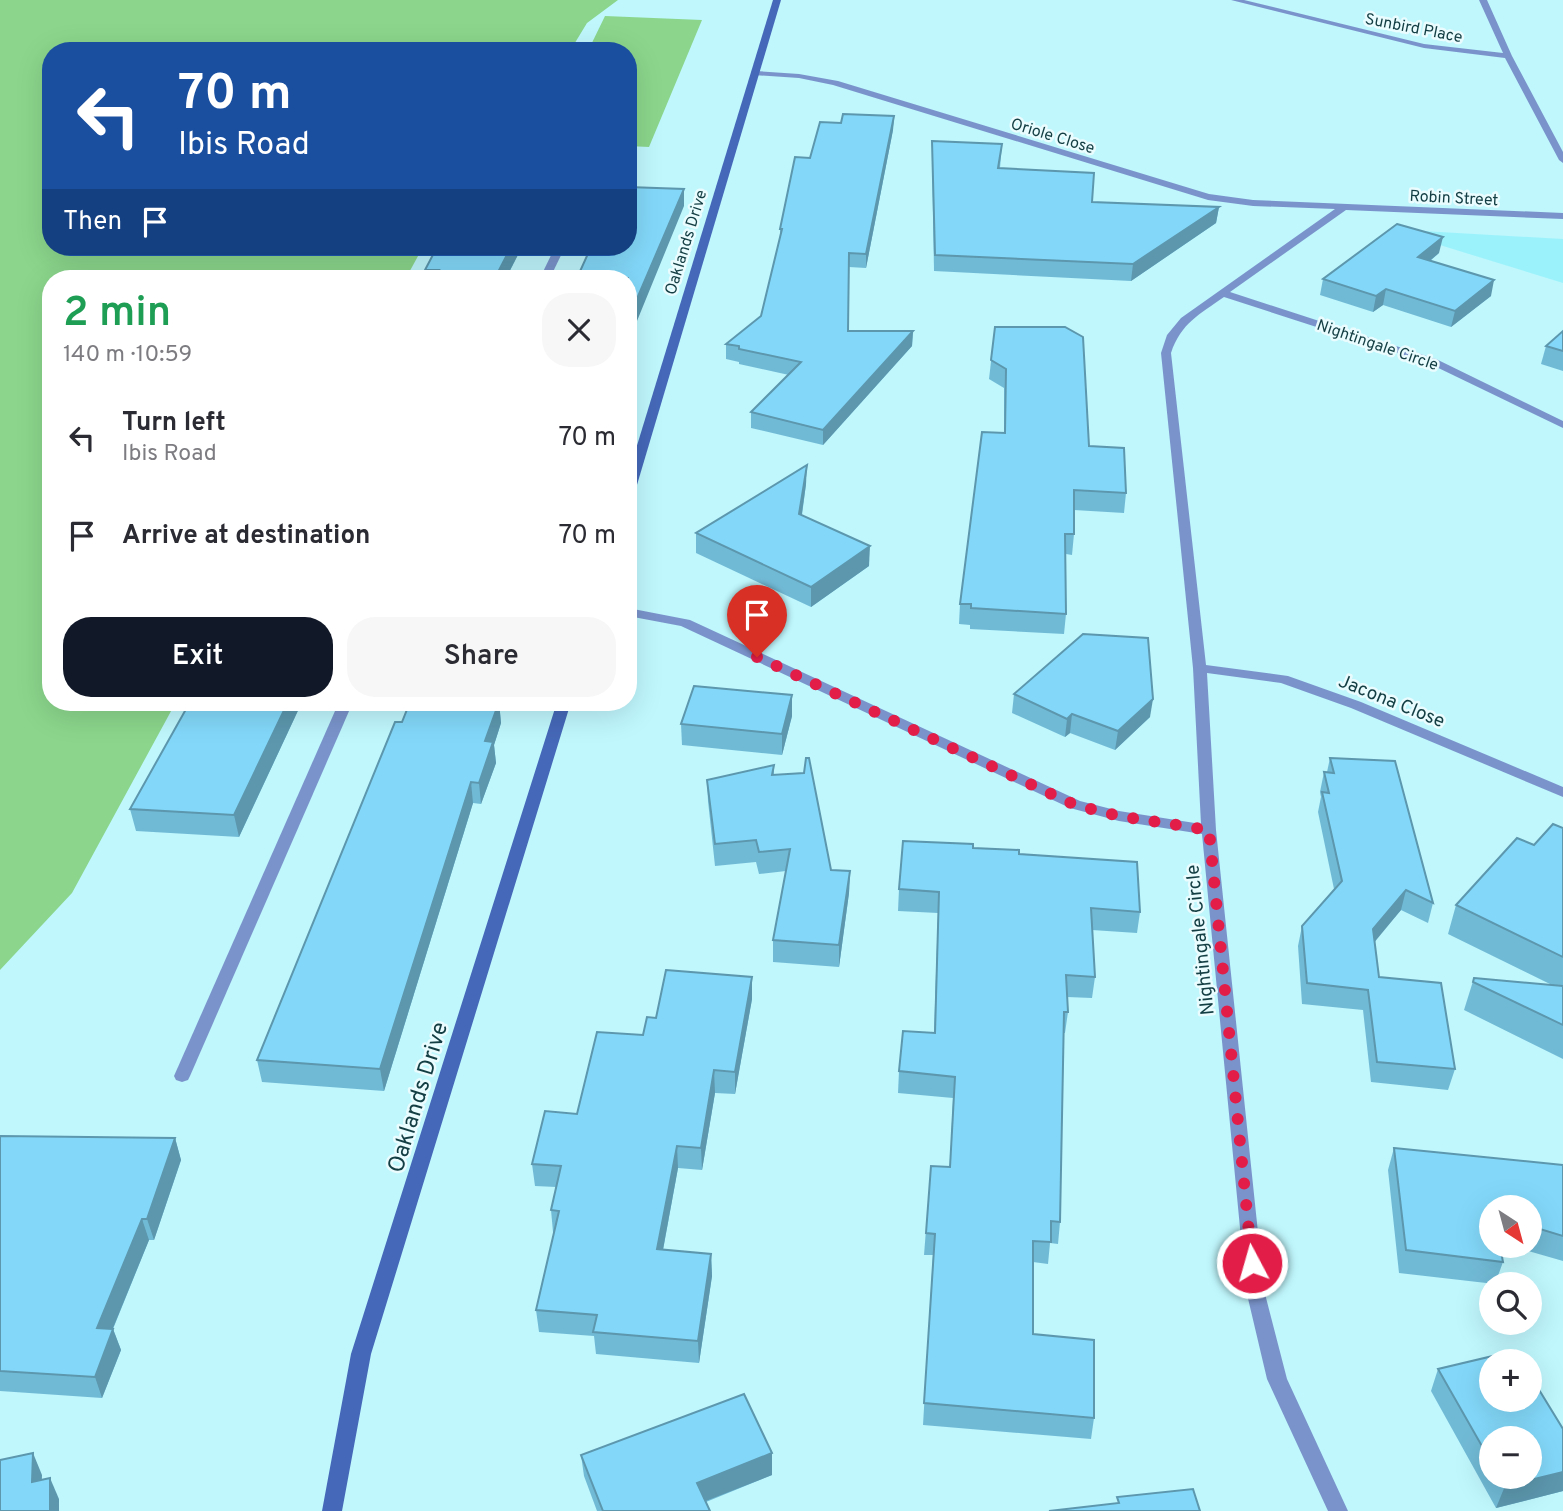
<!DOCTYPE html>
<meta charset="utf-8">
<style>
:root{--surface:#fff;--page:#f7f7f7;--text:#2b2b33;--muted:#7c7c81;--accent:#111827}
body{margin:0;font-family:Overpass,sans-serif;background:var(--page);color:var(--text);height:100vh;display:flex;flex-direction:column;font-size:26px;white-space:nowrap}
*{box-sizing:border-box;margin:0}
p{font-size:23px;color:var(--muted)}
.icon{flex:none;width:38px;height:38px;fill:none;stroke:currentColor;stroke-width:2;stroke-linecap:round;stroke-linejoin:round}
.map{position:relative;flex:1;overflow:hidden}
.details{position:absolute;left:42px;top:270px;width:595px;height:441px;display:flex;flex-direction:column;background:var(--surface);border-radius:28px;box-shadow:0 7px 28px #0002}
.details>*{flex:none}
.banner{position:absolute;left:42px;top:42px;width:595px;height:214px;border-radius:28px;box-shadow:0 7px 28px #0002;background:#1a4fa0;color:#fff;overflow:hidden}
.needle{width:46px;rotate:144deg}
.controls{position:absolute;left:1479px;top:1195px;display:grid;gap:14px}
.controls a{display:grid;place-items:center;width:63px;height:63px;border-radius:50%;background:var(--surface);box-shadow:0 7px 28px #0002;font-size:35px}
.pin{position:absolute;display:grid;place-items:center;width:60px;height:60px;color:#fff;margin:-72px -30px;border-radius:50% 50% 50% 0;rotate:-45deg;box-shadow:0 0 7px #0007}
.pin .icon{rotate:45deg}
.me{position:absolute;width:77px;margin:-38px;rotate:354deg;stroke-linejoin:round;filter:drop-shadow(0 0 5px #0008)}
.turn{display:flex;align-items:center;gap:24px;height:147px;padding:0 21px;font-size:32px}
.turn .icon{width:91px;height:91px;stroke-width:2.5}
.turn b{display:block;font-size:49px;line-height:60px}
.then{display:flex;align-items:center;height:66px;padding:0 21px;background:#0003;gap:14px;font-size:26px}
.round{display:grid;place-items:center;flex:none;width:74px;height:74px;border-radius:28px;background:var(--page)}
.overview{display:flex;align-items:center;justify-content:space-between;height:119px;padding:0 21px}
h1{font-size:42px;font-weight:600;line-height:52px;color:#1e9e55}
.button{display:flex;gap:14px;margin-top:auto;padding:14px 21px}
.button a{flex:1;height:80px;border-radius:28px;background:var(--accent);color:#fff;font-size:28px;font-weight:600;line-height:80px;text-align:center}
.button a+a{background:var(--page);color:var(--text)}
ul{padding:0;list-style:none}
li{display:flex;align-items:center;gap:21px;height:98px;padding:0 21px}
li div{flex:1}
li b{display:block;font-size:26px}
li em{font-style:normal}
.map>svg:first-child{display:block}
</style>
<div class="map">
<svg width="1563" height="1511" viewBox="0 0 1563 1511">
<rect width="100%" height="100%" fill="#bff7fd"/>
<path fill="#9cf2fb" d="M1388,229L1563,239V283Z"/>
<g fill="#8bd68c">
<path d="M0,0H618L587,23L570,51H51V247H423L406,278H51V702H176L72,893L0,970Z"/>
<path d="M605,16L702,20L649,147L628,146V51H588Z"/>
</g>
<g fill="none" stroke-linecap="round" stroke-linejoin="round">
<g fill="#7a94cb" fill-rule="evenodd">
<path d="M1231,0H1244L1424,44L1503,53L1479,0H1487L1512,56L1563,152V163L1559,160L1505,58L1424,48Z"/>
<path d="M756,71L799,74L838,81L1209,194L1253,200L1563,213V219L1346,210L1230,292L1436,359L1563,421V428L1428,363L1224,297C1200,314 1181,323 1171,353L1206,665L1288,676L1361,702L1563,787V797L1351,708L1281,683L1207,673L1216,830L1264,1290L1287,1379L1348,1511H1328L1267,1379L1246,1290L1202,834L1119,821L1070,808L681,626L628,616V608L690,620L1080,801L1119,811L1201,824L1193,668L1161,353L1167,335L1181,318L1335,209L1253,206L1208,200L833,85L799,78L753,75V71Z"/>
<path d="M555,247H565L550,278H540Z"/>
<path d="M339,702H353L190,1076L188,1080L182,1082L176,1080L174,1076Z"/>
</g>
<g fill="#4568b8" fill-rule="evenodd">
<path d="M773,0H781L634,495L628,498V475Z"/>
<path d="M557,702H571L371,1354L342,1511H322L351,1354Z"/>
</g>
</g>
<g fill="#71bad6" fill-rule="evenodd">
<path d="M894,116L893,130L866,268L849,267L848,331H913L912,346L823,445L751,428V412L789,375L739,364V362L726,359V344L761,316L780,239V229L810,158L841,123Z"/>
<path d="M932,141L1002,144L1000,168L1092,202L1219,207L1216,223L1131,281L934,271L932,156Z"/>
<path d="M522,247L506,278H426L425,270Z"/>
<path d="M1439,253L1430,261L1491,296L1451,327L1383,305L1373,312L1320,295L1323,279Z"/>
<path d="M995,327L1126,493L1124,513L1074,510V534L1072,555L1066,554V614L1064,634L970,629V625L959,624L960,604L1004,433V388L989,379Z"/>
<path d="M1563,331V371L1541,364L1546,346Z"/>
<path d="M806,484L802,515L869,566L811,607L696,553V533Z"/>
<path d="M1014,694L1150,717L1115,750L1070,733L1065,737L1012,713Z"/>
<path d="M792,695V716L782,755L682,745L681,724Z"/>
<path d="M302,702L239,837L136,831L130,809Z"/>
<path d="M499,702L501,723L494,745L496,763L481,804L473,803L384,1091L262,1082L257,1060L402,722Z"/>
<path d="M1330,758L1433,903L1428,923L1401,910L1374,941L1379,977L1455,1069L1448,1090L1371,1082L1363,1010L1302,1004L1298,946L1302,926L1334,889L1318,812L1321,797L1320,792L1324,772H1327Z"/>
<path d="M774,765V774L831,870L850,871L849,893L839,967L773,962V940L786,871L759,874L756,862L715,866L708,801L707,780Z"/>
<path d="M1563,828V1059L1464,1010L1474,978L1552,985L1448,934L1456,905L1534,845Z"/>
<path d="M973,848L1019,854L1140,912L1137,933L1092,930L1095,977L1092,998L1067,997L1068,1012L1065,1033H1064L1060,1222L1058,1244L1050,1243L1048,1264L1033,1262V1334L1094,1418L1091,1439L923,1425L933,1255H924L931,1166L950,1167L953,1098L898,1093L899,1071L934,1033L938,913L898,911L899,889Z"/>
<path d="M752,999L735,1094L715,1093L702,1170L678,1168L663,1250L711,1254L712,1276L699,1363L596,1354L594,1336L539,1332L536,1310L554,1232H553L551,1210L556,1187L535,1186L532,1164L577,1114L643,1035L656,1018Z"/>
<path d="M0,1136L175,1138L181,1160L154,1240H149L113,1329L121,1350L102,1398L0,1391Z"/>
<path d="M1394,1148L1563,1165V1261L1515,1247L1512,1256L1501,1255L1503,1262L1495,1284L1399,1273L1388,1170ZM1491,1208H1530V1246H1491Z"/>
<path d="M1438,1369L1563,1429V1491L1496,1508L1431,1391ZM1491,1438L1530,1477H1491Z"/>
<path d="M772,1453V1475L706,1502L710,1511H597L584,1476L581,1455Z"/>
</g>
<g fill="#5c97ae">
<path d="M894,116L893,130L866,268V254Z"/>
<path d="M684,189V206L637,321V327L628,350V329L633,308Z"/>
<path d="M1219,207L1216,223L1131,281L1133,264Z"/>
<path d="M1443,237L1439,253L1415,273L1418,257Z"/>
<path d="M511,247H522L506,278H495Z"/>
<path d="M1494,280L1491,296L1451,327L1455,311Z"/>
<path d="M1386,289L1383,305L1373,312L1376,296Z"/>
<path d="M913,331L912,346L823,445V430Z"/>
<path d="M807,465L806,484L799,534V514Z"/>
<path d="M870,546L869,566L811,607V587Z"/>
<path d="M792,695V716L782,755V734Z"/>
<path d="M1153,699L1150,717L1115,750L1118,731Z"/>
<path d="M288,702H302L239,837L234,815Z"/>
<path d="M499,702L501,723L494,745L496,763L481,804L479,783L485,741Z"/>
<path d="M1072,714L1070,733L1065,737L1067,719Z"/>
<path d="M471,782L473,803L384,1091L380,1069Z"/>
<path d="M850,871L849,893L839,967V945Z"/>
<path d="M1406,890L1401,910L1368,950L1373,929Z"/>
<path d="M752,977V999L735,1094V1072Z"/>
<path d="M714,1070L715,1093L702,1170L701,1148Z"/>
<path d="M175,1138L181,1160L154,1240L147,1219Z"/>
<path d="M677,1146L678,1168L659,1271L657,1249Z"/>
<path d="M142,1219L149,1240L104,1350L97,1328Z"/>
<path d="M711,1254L712,1276L699,1363L698,1341Z"/>
<path d="M113,1329L121,1350L102,1398L95,1377Z"/>
<path d="M33,1453L42,1475L41,1503L32,1482Z"/>
<path d="M772,1453V1475L698,1504L697,1483Z"/>
<path d="M1563,1472V1491L1496,1508L1505,1486Z"/>
<path d="M50,1478L59,1499V1511H50Z"/>
</g>
<g fill="#83d8f9" stroke="#5c97ae" stroke-width="2">
<path d="M843,114L894,116L866,254L849,253L848,331H913L823,430L751,412L801,362L739,349V346L726,344L761,316L782,229H780L795,157L810,158L820,122L841,123Z"/>
<path d="M932,141L1002,144L998,168L1094,173L1092,202L1219,207L1133,264L935,255Z"/>
<path d="M628,187L684,189L633,308H636L628,329V278H577L591,247H628Z"/>
<path d="M1397,224L1443,237L1418,257L1494,280L1455,311L1386,289L1376,296L1323,279Z"/>
<path d="M437,247H511L495,278H440L441,277H435L439,270H425Z"/>
<path d="M995,327H1065L1083,337L1089,446L1124,448L1126,493L1074,490V534H1065L1066,614L971,608V604H960L982,432L1005,433L1006,369L991,360Z"/>
<path d="M1563,331V351L1546,346Z"/>
<path d="M807,465L799,514L870,546L811,587L696,533Z"/>
<path d="M1083,634L1148,638L1153,699L1118,731L1072,714L1067,719L1014,694Z"/>
<path d="M694,686L792,695L782,734L681,724Z"/>
<path d="M190,702H288L234,815L130,809Z"/>
<path d="M410,702H499L485,741L493,742L479,783L471,782L380,1069L257,1060L395,722H402Z"/>
<path d="M806,758H809L831,870L850,871L839,945L773,940L790,849L759,852L756,840L715,844L707,780L774,765L772,775L804,773Z"/>
<path d="M1330,758L1395,761L1433,903L1406,890L1373,929L1379,977L1441,983L1455,1069L1377,1062L1368,990L1307,983L1302,926L1342,881L1322,792L1329,793L1324,772L1334,773Z"/>
<path d="M1553,824L1563,828V957L1456,905L1517,838L1534,845Z"/>
<path d="M903,841L973,844V848L1019,850V854L1137,862L1140,912L1091,908L1095,977L1066,975L1068,1012H1064L1060,1222L1051,1221V1242L1033,1241V1334L1094,1340V1418L924,1403L935,1234L926,1233L931,1166L950,1167L955,1077L899,1071L903,1031L935,1033L939,892L899,889Z"/>
<path d="M666,970L752,977L735,1072L714,1070L701,1148L677,1146L657,1249L711,1254L698,1341L593,1332L597,1315L536,1310L559,1211L551,1210L561,1166L532,1164L545,1111L577,1114L597,1032L643,1035L647,1017L656,1018Z"/>
<path d="M1474,978L1563,986V1025L1473,982Z"/>
<path d="M0,1136L175,1138L147,1219H142L97,1328L113,1329L95,1377L0,1371Z"/>
<path d="M1394,1148L1563,1165V1236L1530,1226V1208H1491V1246H1500L1503,1262L1406,1250Z"/>
<path d="M1514,1351L1521,1362H1491V1400H1530V1375L1563,1429V1472L1505,1486L1500,1477H1530V1438H1491V1462L1438,1369Z"/>
<path d="M744,1394L772,1453L697,1483L710,1511H603L581,1455Z"/>
<path d="M33,1453L32,1482L50,1478V1511H0V1460Z"/>
<path d="M1193,1489L1200,1511H1049L1119,1503L1117,1497Z"/>
</g>
<g fill="none" stroke-linecap="round" stroke-linejoin="round">
<path stroke="#e11d48" stroke-width="12" stroke-dasharray="0 21.6" d="M757,657L1075,805L1119,816L1209,830L1252,1263"/>
</g>
<g text-anchor="middle" stroke-width="5" stroke-linejoin="round" paint-order="stroke">
<g font-size="16" fill="#133e43" stroke="#eafcfe">
<text transform="translate(1414 27) rotate(11)" y="6">Sunbird Place</text>
<text transform="translate(1053 135) rotate(17)" y="6">Oriole Close</text>
<text transform="translate(1454 197) rotate(3)" y="6">Robin Street</text>
<text transform="translate(685 242) rotate(-73)" y="6">Oaklands Drive</text>
<text transform="translate(1378 344) rotate(19)" y="6">Nightingale Circle</text>
</g>
<g font-size="19" fill="#133e43" stroke="#eafcfe">
<text transform="translate(1392 700) rotate(22)" y="7">Jacona Close</text>
<text transform="translate(1199 940) rotate(-96)" y="7">Nightingale Circle</text>
</g>
<g font-size="23" fill="#133e43" stroke="#eafcfe">
<text transform="translate(417 1097) rotate(-73)" y="8">Oaklands Drive</text>
</g>
</g>
</svg>
<div class="controls">
<a><svg class="needle" viewBox="-14 -14 28 28"><path d="M0-13l5 13h-10z" fill="#e53935"/><path d="M0 13l5-13h-10z" fill="#7c7c81"/></svg></a>
<a><svg class="icon" aria-label="search" viewBox="0 0 24 24"><circle cx="10" cy="10" r="6"/><path d="M15 15l6 6"/></svg></a>
<a>+</a>
<a>−</a>
</div>
<div class="pin" style="left:757px;top:657px;background:#d93025"><svg class="icon" aria-label="arrive" viewBox="0 0 24 24"><path d="M6 21V4h12l-3 4 3 4H6"/></svg></div>
<svg class="me" style="left:1252px;top:1263px" viewBox="-20 -20 40 40"><circle r="17" fill="#e11d48" stroke="#fff" stroke-width="3"/><path d="M0-11L8 9 0 5-8 9z" fill="#fff"/></svg>
<div class="banner">
<div class="turn"><svg class="icon" aria-label="left" viewBox="0 0 24 24"><path d="M17 20v-9H6M10 6l-5 5 5 5"/></svg><div><b>70 m</b>Ibis Road</div></div>
<div class="then">Then<svg class="icon" aria-label="arrive" viewBox="0 0 24 24"><path d="M6 21V4h12l-3 4 3 4H6"/></svg></div>
</div>
<section class="details">
<div class="overview"><div><h1>2 min</h1><p>140 m · 10:59</p></div><a class="round"><svg class="icon" aria-label="close" viewBox="0 0 24 24"><path d="M6 6l12 12M18 6L6 18"/></svg></a></div>
<ul>
<li><svg class="icon" aria-label="left" viewBox="0 0 24 24"><path d="M17 20v-9H6M10 6l-5 5 5 5"/></svg><div><b>Turn left</b><p>Ibis Road</p></div><em>70 m</em></li>
<li><svg class="icon" aria-label="arrive" viewBox="0 0 24 24"><path d="M6 21V4h12l-3 4 3 4H6"/></svg><div><b>Arrive at destination</b></div><em>70 m</em></li>
</ul>
<div class="button"><a>Exit</a><a>Share</a></div>
</section>
</div>
